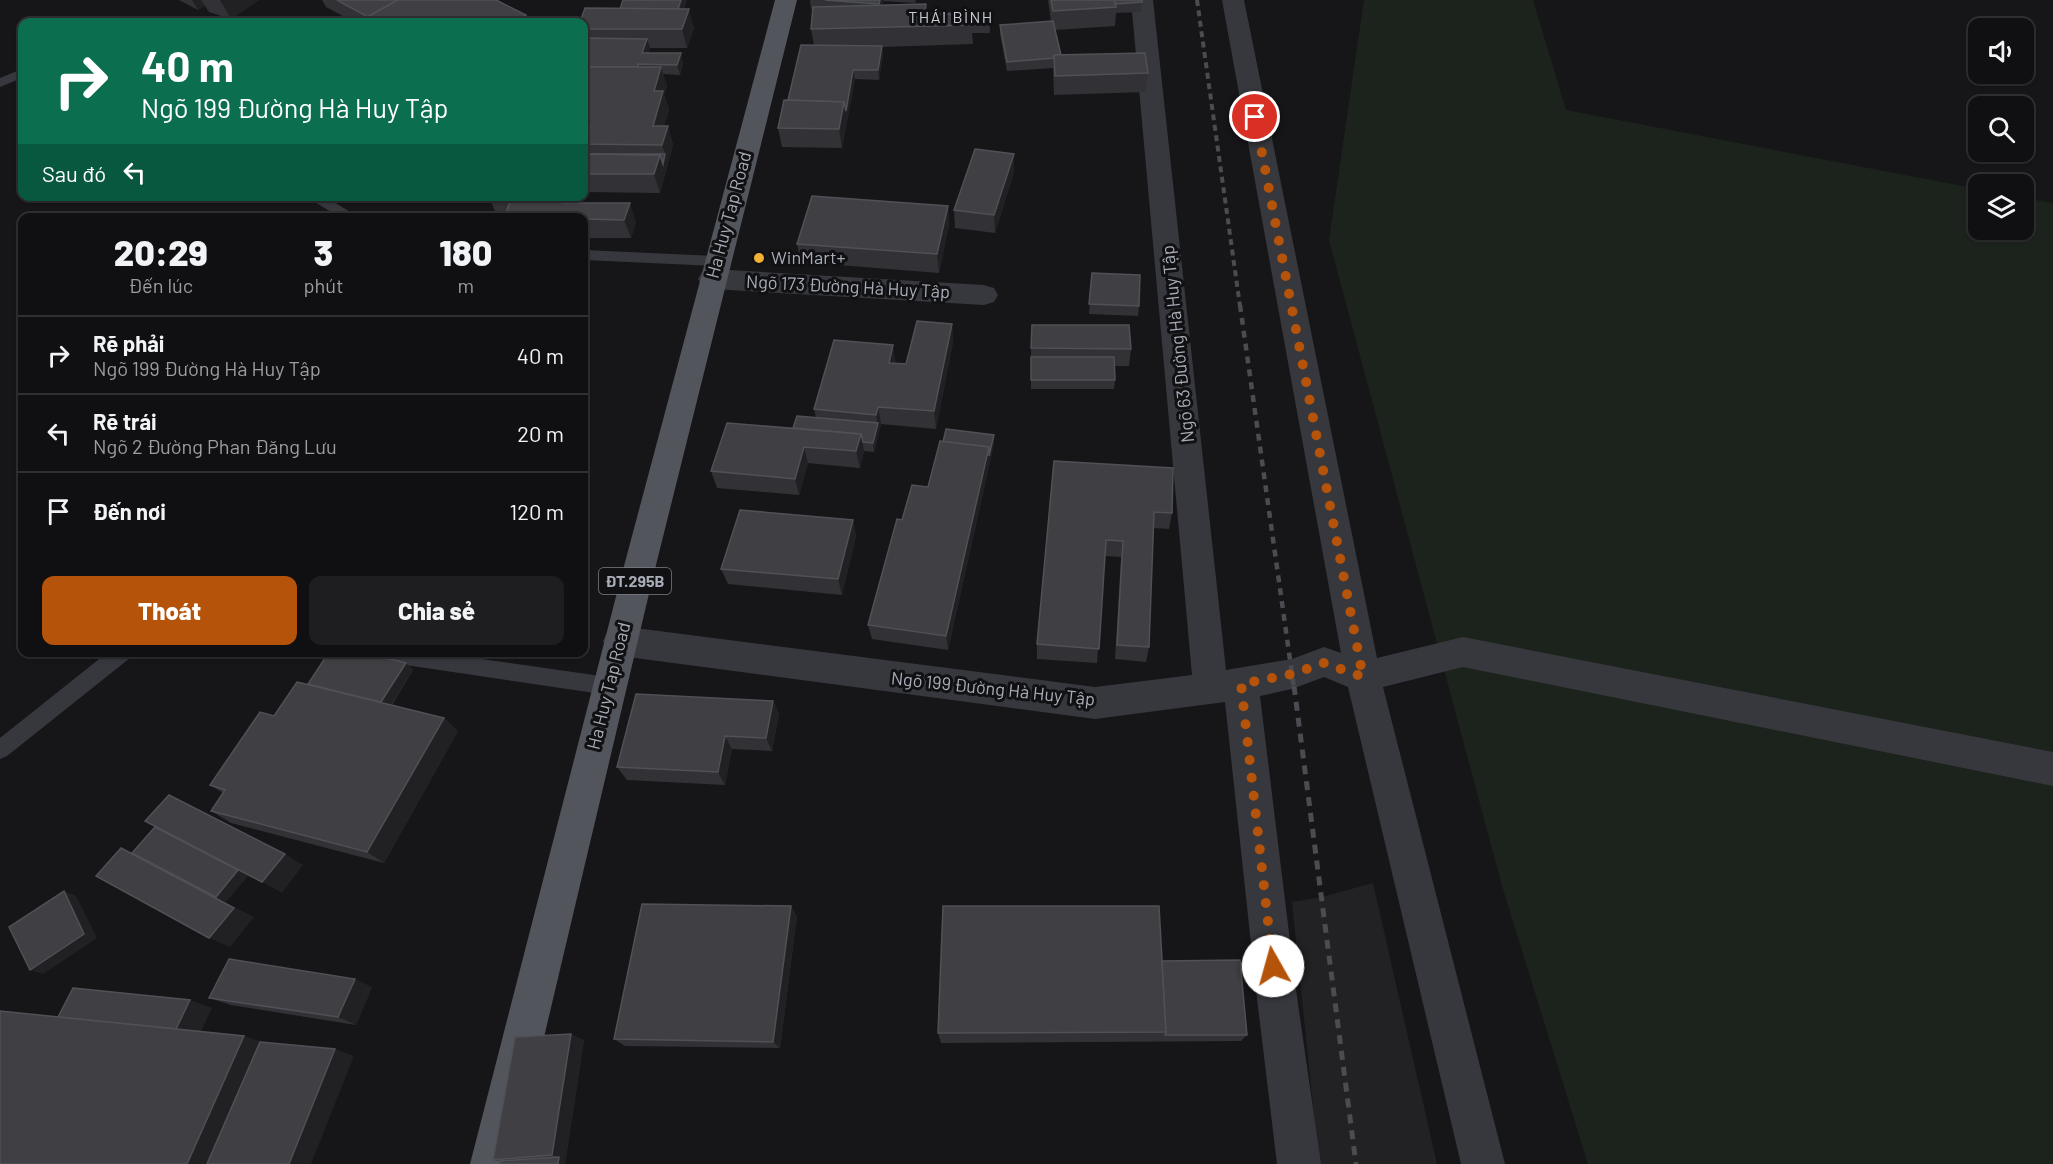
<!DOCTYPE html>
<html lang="vi">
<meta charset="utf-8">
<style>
:root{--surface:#101012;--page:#1e1e20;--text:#f1f3f6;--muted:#9c9d9f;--line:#303032;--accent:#b45309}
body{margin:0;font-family:Barlow,sans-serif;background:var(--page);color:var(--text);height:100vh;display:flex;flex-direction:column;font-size:22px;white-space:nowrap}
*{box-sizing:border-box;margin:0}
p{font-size:20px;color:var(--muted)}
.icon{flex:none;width:33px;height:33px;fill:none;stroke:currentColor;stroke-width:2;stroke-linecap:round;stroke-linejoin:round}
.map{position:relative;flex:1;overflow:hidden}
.sheet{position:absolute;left:18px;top:213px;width:570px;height:444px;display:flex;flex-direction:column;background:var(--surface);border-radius:12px;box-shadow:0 2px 4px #0004,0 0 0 2px var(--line)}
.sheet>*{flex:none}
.top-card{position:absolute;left:18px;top:18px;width:570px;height:183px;border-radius:12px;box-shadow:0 2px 4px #0004,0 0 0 2px var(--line);background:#0b6e4f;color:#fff;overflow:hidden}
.fabs{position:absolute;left:1968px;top:18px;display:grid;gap:12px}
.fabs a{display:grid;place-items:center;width:66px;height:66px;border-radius:12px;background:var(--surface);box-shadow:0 2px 4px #0004,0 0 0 2px var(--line);font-size:30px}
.pin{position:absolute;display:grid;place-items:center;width:51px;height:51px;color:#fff;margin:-26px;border:3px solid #fff;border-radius:50%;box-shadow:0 2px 6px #0007}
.me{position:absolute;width:66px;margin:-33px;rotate:353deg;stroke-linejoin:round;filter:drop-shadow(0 0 4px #0008)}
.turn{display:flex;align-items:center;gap:21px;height:126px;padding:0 24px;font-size:27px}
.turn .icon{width:78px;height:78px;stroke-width:2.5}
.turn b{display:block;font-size:42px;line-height:51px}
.then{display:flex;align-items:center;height:57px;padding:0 24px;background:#0003;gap:12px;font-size:22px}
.eta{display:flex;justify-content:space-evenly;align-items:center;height:102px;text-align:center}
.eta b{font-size:36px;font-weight:800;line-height:42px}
.primary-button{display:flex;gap:12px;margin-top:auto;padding:12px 24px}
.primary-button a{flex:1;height:69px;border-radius:12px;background:var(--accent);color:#fff;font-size:24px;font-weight:800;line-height:69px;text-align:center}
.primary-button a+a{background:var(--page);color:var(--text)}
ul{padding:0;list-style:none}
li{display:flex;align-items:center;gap:18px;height:78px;padding:0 24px;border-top:2px solid var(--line)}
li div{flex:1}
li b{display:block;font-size:22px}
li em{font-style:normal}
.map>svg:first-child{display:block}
</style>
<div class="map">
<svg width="2053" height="1164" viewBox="0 0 2053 1164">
<rect width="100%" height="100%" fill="#161618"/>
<path fill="#222225" d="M1373,883L1437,1164H1319L1292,902L1322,897Z"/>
<path fill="#1c231d" d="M1364,0H1533L1566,110L1978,189V230H2024V198L2053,203V1164H1588L1502,886L1329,240Z"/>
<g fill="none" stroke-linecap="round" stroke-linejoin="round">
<g fill="#37383d" fill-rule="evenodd">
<path d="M22,69V78L0,87V78Z"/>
<path d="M305,196H324L360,218H341Z"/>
<path d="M584,250L716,256L723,261L716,266L584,260Z"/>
<path d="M108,652H132L130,658L7,756L0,759V738Z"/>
<path d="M363,652H433L608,677L615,680L618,686L615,692L608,695L372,660L365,658Z"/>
</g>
<g fill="#37383d" fill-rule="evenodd">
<path d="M1131,0H1153L1226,670L1292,659L1324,647L1341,653L1222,0H1244L1377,658L1463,637L2053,752V786L1463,667L1383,687L1505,1164H1461L1348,687L1324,677L1292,689L1260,696L1296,990L1321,1164H1277L1256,990L1225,702L1095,719L620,656L608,652L603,641L608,630L620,626L1095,687L1192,675Z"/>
<path d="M712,269L984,285L994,288L998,295L994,302L984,305L712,289L702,286L698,279L702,272Z"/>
</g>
<path fill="#53555c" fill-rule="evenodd" d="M775,0H797L652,581L514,1164H470L620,581Z"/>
<path stroke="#4a4c52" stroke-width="4" stroke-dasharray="6 4.5" stroke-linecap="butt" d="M1197,0L1240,306"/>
<path stroke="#4a4c52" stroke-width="4.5" stroke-dasharray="7 6" stroke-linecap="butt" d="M1240,305L1294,688"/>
<path stroke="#4a4c52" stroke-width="5" stroke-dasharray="9 7" stroke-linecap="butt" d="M1294,686L1356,1164"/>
</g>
<g fill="#323236">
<path d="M179,0H259L231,19L209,12L205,6L198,10Z"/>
<path d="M322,0H496L526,15L529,22H354L326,7Z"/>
<path d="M623,0H687L684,9L694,28L687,48H650L648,53L683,63L680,75L663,74L667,86L664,95L669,110L664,126H668L673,145L660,193L584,192V154H587L584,145V22L620,9Z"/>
<path d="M810,0H916L915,3L884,1L882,5L926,14L989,12L990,33H972L973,44L882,47L883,56L879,80L855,79L842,148L782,147L778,128L788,100L814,45L811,29L813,9H811Z"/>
<path d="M1048,0L1142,2L1141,12L1116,13L1115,26L1055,30L1061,55L1148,73L1146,92L1054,95L1053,68L1007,71L1000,34V25L1051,21Z"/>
<path d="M1014,172L995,233L955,228L954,210Z"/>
<path d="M581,196L579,203L636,222L631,238H584V218H498L491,202Z"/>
<path d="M948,206L949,225L939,273L801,262L797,244Z"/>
<path d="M1092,273L1139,306L1138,316L1089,314Z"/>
<path d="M952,324L953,342L936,429L881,424L874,452L864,451L860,468L808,463L799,495L717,488L711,471L793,428L816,418L814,409L895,364H906Z"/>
<path d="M1031,348L1131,349L1129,366H1114L1115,380L1114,389H1031Z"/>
<path d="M994,444L948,650L872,639L868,625L902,520Z"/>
<path d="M1054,461L1172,513L1169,529L1153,528L1149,647L1146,662L1115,659L1121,557L1105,556L1097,663L1037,659V644Z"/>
<path d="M853,520L856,536L842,595L728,584L721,569Z"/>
<path d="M406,663L413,670L392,705L444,718L458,731L384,863L231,823L211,811L223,793L210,785L274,716L308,684Z"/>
<path d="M773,701L779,714L772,751L732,749L725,785L627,780L617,767Z"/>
<path d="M797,916L780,1048L625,1046L614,1039Z"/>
<path d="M1162,961L1247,1035L1241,1041L941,1043L938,1033Z"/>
<path d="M372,987L356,1025L231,1005L209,998Z"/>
<path d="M584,1040L565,1164H500V1161L493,1160Z"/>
</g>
<g fill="#212124">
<path d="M192,0H201L205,6L198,10Z"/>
<path d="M220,0H259L231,19Z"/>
<path d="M681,0H687L678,28L675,18Z"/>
<path d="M880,0H884L880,14L879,4Z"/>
<path d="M689,9L694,28L687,48L682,29Z"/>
<path d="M526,15L529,22H513Z"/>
<path d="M647,39L650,48L645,63L642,53Z"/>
<path d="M882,46L883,56L879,80L878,70Z"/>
<path d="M681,53L683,63L680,75L677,65Z"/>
<path d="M661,67L667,86L664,95L669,110L659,145L653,126L654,91Z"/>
<path d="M853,70L855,79L842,148L839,129L844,102Z"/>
<path d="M668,126L673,145L660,193L654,174L660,155L665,154L662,145Z"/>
<path d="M1014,154V172L995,233L994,215Z"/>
<path d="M566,196H581L573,218L564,203Z"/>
<path d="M630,203L636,222L631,238L624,220Z"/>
<path d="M948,206L949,225L939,273L937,254Z"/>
<path d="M952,324L953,342L936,429L934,411Z"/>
<path d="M893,345L896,363L891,381L889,363Z"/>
<path d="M878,407L881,424L879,432L876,415Z"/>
<path d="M878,423L879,432L874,452L873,443Z"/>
<path d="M861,434L864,451L860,468L856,451Z"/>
<path d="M994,435V444L948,650L946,636L989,447Z"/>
<path d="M804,447L808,463L799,495L795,479Z"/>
<path d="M853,520L856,536L842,595L838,579Z"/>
<path d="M406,663L413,670L386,713L379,706Z"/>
<path d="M773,701L779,714L772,751L766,738Z"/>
<path d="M444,718L458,731L384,863L367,852Z"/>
<path d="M725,736L732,749L725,785L718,772Z"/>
<path d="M285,854L303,865L282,893L262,882Z"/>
<path d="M144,859L238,870L248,876L226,902L223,901L254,917L230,947L209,938Z"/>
<path d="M64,891L76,896L97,938L43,974L30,970Z"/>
<path d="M791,906L797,916L780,1048L773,1042Z"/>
<path d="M355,979L372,987L356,1025L338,1017Z"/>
<path d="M190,1000L212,1008L197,1040L174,1033Z"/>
<path d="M571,1034L584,1040L565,1164H558L559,1157L552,1155Z"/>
<path d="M244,1036L281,1048L232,1164H187Z"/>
<path d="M335,1049L354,1056L311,1164H289Z"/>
</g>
<g fill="#3f3f44" stroke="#4f5156" stroke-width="1.5">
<path d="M337,0H398L368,17Z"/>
<path d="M398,0H496L526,15L513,22H358Z"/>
<path d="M623,0H681L678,9H620Z"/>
<path d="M825,0H880L879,4Z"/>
<path d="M1051,0H1115L1116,7L1053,11Z"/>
<path d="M1115,0H1142V2L1115,4Z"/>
<path d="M926,4L925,15L972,14V25L811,29L813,7Z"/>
<path d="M585,8L689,9L682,29H584V22H580Z"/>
<path d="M989,12V23H972V14L926,15V14Z"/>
<path d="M1053,21L1061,55H1054V58L1007,62L1000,25Z"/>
<path d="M584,38L647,39L642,53H681L677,65L638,64V67H584Z"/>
<path d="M801,45L882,46L878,70H853L846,111L844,102L788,100Z"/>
<path d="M1145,53L1148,73L1055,76L1054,55Z"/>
<path d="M584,67H661L654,91H663L653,126H668L662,145L584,144L590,126H584Z"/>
<path d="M784,100L844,102L839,129L778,128Z"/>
<path d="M975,149L1014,154L994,215L954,210Z"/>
<path d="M584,154L660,155L654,174H584Z"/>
<path d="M587,154H665L663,164L660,155Z"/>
<path d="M493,196H566L564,203H630L624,220L584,219V218H504L510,202H491Z"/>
<path d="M812,196L948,206L937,254L797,244Z"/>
<path d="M1092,273L1140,275L1139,306L1089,304Z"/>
<path d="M917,321L952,324L934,411L878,407L876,415L814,409L834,340L893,345L889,363L906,364Z"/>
<path d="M1032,325H1129L1131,349L1031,348Z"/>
<path d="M1031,357H1114L1115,380H1031Z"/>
<path d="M797,416L878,423L873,443L863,442L861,434L793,428Z"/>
<path d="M727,423L861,434L856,451L804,447L795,479L711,471Z"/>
<path d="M946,429L994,435L989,456V447L943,442Z"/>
<path d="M940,441L989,447L946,636L868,625L897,519L902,520L912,485L928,487Z"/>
<path d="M1054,461L1173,468L1172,513L1154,512L1149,647L1117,645L1123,541L1106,540L1099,649L1037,644Z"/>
<path d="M740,510L853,520L838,579L721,569Z"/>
<path d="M329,652H363L406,663L381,702L308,684Z"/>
<path d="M297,682L444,718L367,852L211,811L225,790L210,785L260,712L274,716Z"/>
<path d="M636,694L773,701L766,738L725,736L718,772L617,767Z"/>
<path d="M169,795L285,854L262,882L145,821Z"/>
<path d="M155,827L238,870L216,897L132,853Z"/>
<path d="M121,848L234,908L209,938L96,876Z"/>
<path d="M64,891L84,934L30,970L9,927Z"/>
<path d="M642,904L791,906L773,1042L614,1039Z"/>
<path d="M943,906H1159L1166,1032L938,1033Z"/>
<path d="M229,959L355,979L338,1017L209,998Z"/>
<path d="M1240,960L1247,1035H1165L1166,1032L1162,961Z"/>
<path d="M73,988L190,1000L176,1029L58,1017Z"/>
<path d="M0,1011L244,1036L187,1164H0Z"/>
<path d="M571,1034L552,1155L493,1160L515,1037Z"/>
<path d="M260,1042L335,1049L289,1164H207Z"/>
<path d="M559,1157L558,1164H500V1161Z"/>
</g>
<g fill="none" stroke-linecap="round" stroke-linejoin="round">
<path stroke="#b45309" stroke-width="10" stroke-dasharray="0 18" d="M1255,117L1363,677L1324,663L1292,674L1241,684L1273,966"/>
</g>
<circle fill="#f2b134" stroke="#111113" stroke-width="2" cx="759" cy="258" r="6"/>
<g text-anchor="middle" stroke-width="6" stroke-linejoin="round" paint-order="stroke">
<g font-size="16" letter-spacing="1.5" fill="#c9ccd4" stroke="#111113">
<text x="951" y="23">THÁI BÌNH</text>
</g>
<rect fill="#111113" stroke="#7b7e86" stroke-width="1.5" x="599" y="568" width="72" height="26" rx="4.5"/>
<g font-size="16" font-weight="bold" fill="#a8adb8">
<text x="635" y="587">ĐT.295B</text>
</g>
<g font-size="18" fill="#a8adb8" stroke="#111113">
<text transform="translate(729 215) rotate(-75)" y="6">Ha Huy Tap Road</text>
<text transform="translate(848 287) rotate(3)" y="6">Ngõ 173 Đường Hà Huy Tập</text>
<text transform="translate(1178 344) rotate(-96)" y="6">Ngõ 63 Đường Hà Huy Tập</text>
<text transform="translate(609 686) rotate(-76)" y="6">Ha Huy Tap Road</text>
<text transform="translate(993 689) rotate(6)" y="6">Ngõ 199 Đường Hà Huy Tập</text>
</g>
<g font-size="18" fill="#a8adb8" stroke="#111113" text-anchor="start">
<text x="771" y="264">WinMart+</text>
</g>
</g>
</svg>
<div class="fabs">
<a><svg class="icon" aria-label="sound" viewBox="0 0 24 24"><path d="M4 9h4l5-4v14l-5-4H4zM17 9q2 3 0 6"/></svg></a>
<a><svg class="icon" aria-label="search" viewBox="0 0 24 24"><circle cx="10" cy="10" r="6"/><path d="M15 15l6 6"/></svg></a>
<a><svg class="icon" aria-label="layers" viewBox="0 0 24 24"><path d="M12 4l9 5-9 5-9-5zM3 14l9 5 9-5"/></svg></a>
</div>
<div class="pin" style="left:1255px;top:117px;background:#d93025"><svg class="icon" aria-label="arrive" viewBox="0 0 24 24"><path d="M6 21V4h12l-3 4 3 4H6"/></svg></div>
<svg class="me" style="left:1273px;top:966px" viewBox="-20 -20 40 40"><circle r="19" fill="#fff"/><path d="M0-13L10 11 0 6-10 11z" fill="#b45309"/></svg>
<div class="top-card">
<div class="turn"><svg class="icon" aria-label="right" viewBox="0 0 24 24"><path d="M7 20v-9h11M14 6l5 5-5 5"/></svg><div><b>40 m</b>Ngõ 199 Đường Hà Huy Tập</div></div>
<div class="then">Sau đó<svg class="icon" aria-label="left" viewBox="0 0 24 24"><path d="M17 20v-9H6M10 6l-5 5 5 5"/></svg></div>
</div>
<section class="sheet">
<div class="eta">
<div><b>20:29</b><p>Đến lúc</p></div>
<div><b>3</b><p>phút</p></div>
<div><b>180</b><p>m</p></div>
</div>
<ul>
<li><svg class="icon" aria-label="right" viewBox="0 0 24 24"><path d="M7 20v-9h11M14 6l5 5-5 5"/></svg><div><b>Rẽ phải</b><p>Ngõ 199 Đường Hà Huy Tập</p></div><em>40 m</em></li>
<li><svg class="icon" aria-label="left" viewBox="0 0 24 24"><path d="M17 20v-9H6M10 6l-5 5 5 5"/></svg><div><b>Rẽ trái</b><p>Ngõ 2 Đường Phan Đăng Lưu</p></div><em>20 m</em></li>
<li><svg class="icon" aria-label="arrive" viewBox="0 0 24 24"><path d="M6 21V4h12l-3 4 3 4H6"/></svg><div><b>Đến nơi</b></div><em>120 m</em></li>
</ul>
<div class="primary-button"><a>Thoát</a><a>Chia sẻ</a></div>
</section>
</div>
